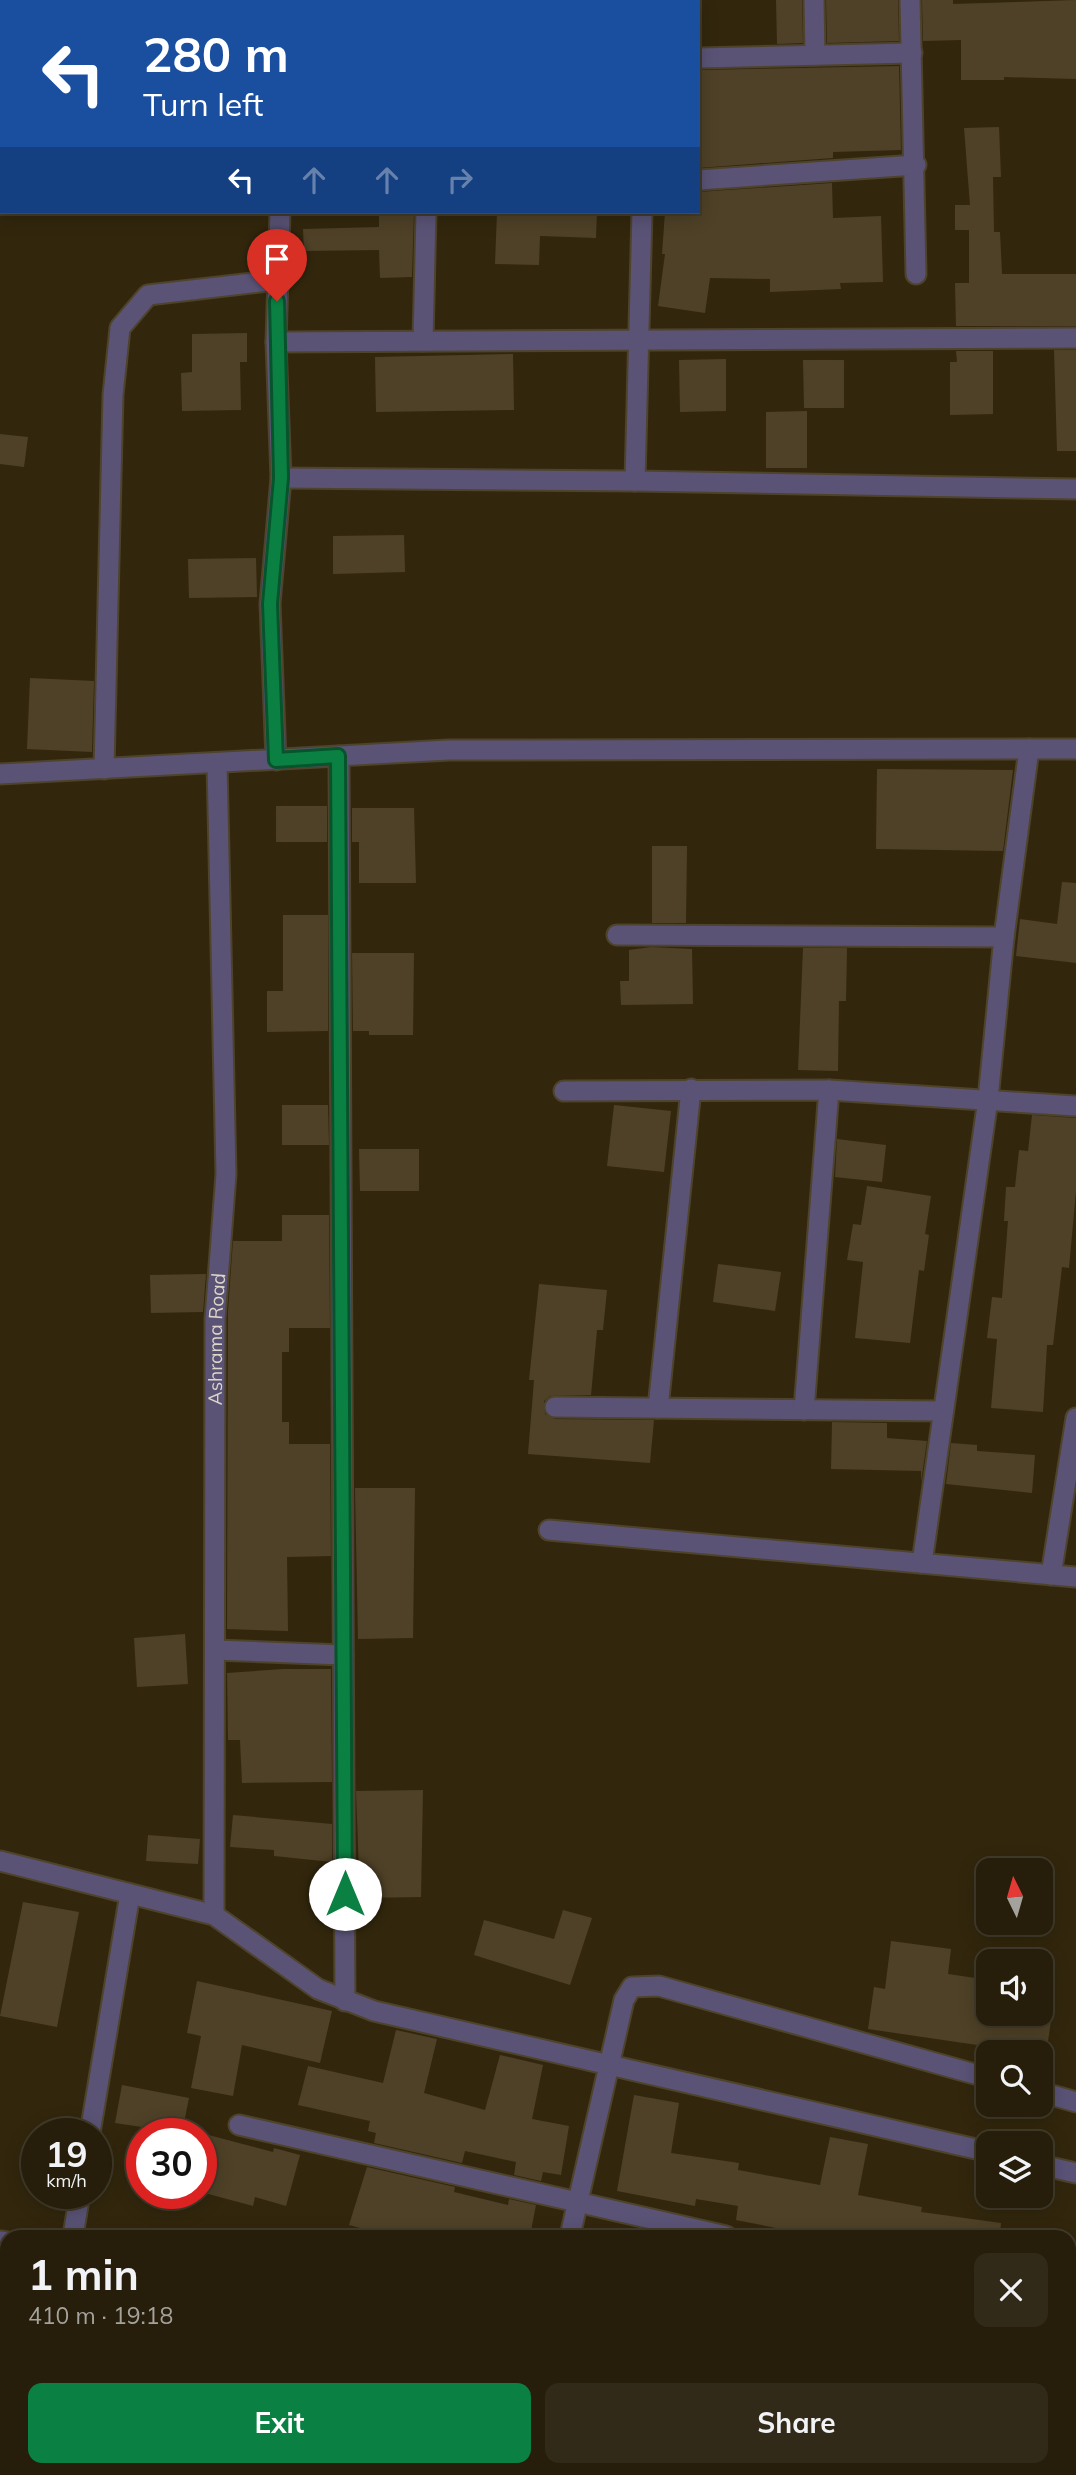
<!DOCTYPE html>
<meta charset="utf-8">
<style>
:root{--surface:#261d0a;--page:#322a18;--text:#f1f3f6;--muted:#a4a29c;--line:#423b2b;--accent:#0b8043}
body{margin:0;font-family:Mulish,sans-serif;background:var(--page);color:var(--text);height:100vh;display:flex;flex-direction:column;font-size:26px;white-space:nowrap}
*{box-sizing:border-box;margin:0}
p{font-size:23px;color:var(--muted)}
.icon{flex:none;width:38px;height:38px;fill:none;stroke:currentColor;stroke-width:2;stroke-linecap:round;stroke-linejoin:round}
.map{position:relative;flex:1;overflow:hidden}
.drawer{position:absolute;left:0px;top:2230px;width:1076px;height:247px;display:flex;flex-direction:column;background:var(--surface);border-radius:21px 21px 0 0;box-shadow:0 4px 18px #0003,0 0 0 2px var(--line)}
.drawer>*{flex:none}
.guide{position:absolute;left:0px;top:0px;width:700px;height:214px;box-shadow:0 4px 18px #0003,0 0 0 2px var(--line);background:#1a4fa0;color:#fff;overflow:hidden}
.needle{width:46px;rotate:355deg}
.tools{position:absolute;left:976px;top:1858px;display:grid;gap:14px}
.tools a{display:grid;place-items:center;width:77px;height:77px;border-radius:14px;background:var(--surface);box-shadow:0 4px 18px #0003,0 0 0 2px var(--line);font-size:35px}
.speed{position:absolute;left:21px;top:2118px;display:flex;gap:14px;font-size:35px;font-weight:700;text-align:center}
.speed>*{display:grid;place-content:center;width:91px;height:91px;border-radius:50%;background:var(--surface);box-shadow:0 4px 18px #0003,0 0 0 2px var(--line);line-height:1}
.speed small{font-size:18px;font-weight:400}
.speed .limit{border:10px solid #d22;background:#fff;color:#111}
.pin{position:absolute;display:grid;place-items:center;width:60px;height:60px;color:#fff;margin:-72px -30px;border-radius:50% 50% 50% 0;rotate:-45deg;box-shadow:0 0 7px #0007}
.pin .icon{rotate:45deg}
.me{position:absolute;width:77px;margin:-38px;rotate:0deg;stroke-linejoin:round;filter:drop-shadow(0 0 5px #0008)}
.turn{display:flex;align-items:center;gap:24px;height:147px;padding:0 28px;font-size:32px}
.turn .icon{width:91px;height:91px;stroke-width:2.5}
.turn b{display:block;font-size:49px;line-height:60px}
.lanes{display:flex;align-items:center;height:66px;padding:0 28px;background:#0003;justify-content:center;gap:35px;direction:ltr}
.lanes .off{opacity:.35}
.round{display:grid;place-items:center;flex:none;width:74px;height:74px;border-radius:14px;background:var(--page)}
.summary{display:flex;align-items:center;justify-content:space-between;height:119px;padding:0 28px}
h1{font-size:42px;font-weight:700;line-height:52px}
.cta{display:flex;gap:14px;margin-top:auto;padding:14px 28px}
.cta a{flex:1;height:80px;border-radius:14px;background:var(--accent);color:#fff;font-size:28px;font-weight:700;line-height:80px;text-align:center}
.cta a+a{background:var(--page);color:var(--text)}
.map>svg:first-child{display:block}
</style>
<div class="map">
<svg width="1076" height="2475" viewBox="0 0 1076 2475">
<rect width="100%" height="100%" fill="#32270d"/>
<g fill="#4e4127">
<path d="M776,0H802L803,43L777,44Z"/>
<path d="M826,0H898L899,41L827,43Z"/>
<path d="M922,0H953V4L1076,0V79L1004,77V80H961V40L923,41Z"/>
<path d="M899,66L901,150L833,152V158L698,168V70Z"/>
<path d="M999,127L1001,177H993L994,232H1000L1002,274H1076V326H956L955,283H969V230H955V205H970L964,128Z"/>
<path d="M832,183L833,218L881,216L883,282L840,283L841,289L770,292V279L710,278L705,313L658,306L665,254H662L665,212H698V192Z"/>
<path d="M379,212H414L412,277L380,278L379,250L304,251L303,229L379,227Z"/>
<path d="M497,212H597L596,238L540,236L539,265L495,264Z"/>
<path d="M247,333V362H240L241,410L182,411L181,373L192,372V334Z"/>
<path d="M1054,350H1076V451H1057Z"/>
<path d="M956,351H993V414L950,415V362H957Z"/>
<path d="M513,354L514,410L376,412L375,357Z"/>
<path d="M726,359V411L680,412L679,360Z"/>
<path d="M803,360H844V408H804Z"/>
<path d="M807,411V468H766V412Z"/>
<path d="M0,434L28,437L24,467L0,464Z"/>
<path d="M404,535L405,572L333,574V536Z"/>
<path d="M256,558L257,597L189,598L188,559Z"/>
<path d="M30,678L94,681L92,752L27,749Z"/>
<path d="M877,769L1013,770L1003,851L876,849Z"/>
<rect x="276" y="806" width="51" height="36"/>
<path d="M352,808H414L416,883H359V842H352Z"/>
<path d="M652,846H687L686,923H652Z"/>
<path d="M1062,882L1076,883V963L1016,956L1020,919L1057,924Z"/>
<path d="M283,915H328V1031L267,1032V991H283Z"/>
<path d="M651,947L692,949L693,1004L621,1005L620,981H629V950Z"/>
<path d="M803,948H847L846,1001H839L838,1071L798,1070Z"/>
<path d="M352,953H414L413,1035H369V1031H353Z"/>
<path d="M282,1105H328L329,1145H282Z"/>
<path d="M614,1105L671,1111L664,1172L607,1166Z"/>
<path d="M1032,1115L1076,1118V1191L1069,1268L1062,1267L1053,1345H1047L1043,1412L991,1408L997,1339L987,1338L992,1297L1002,1298L1008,1221H1004L1006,1187H1015L1019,1150L1028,1151Z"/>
<path d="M837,1139L886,1145L882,1182L835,1177Z"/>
<path d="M359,1149H419V1191H360Z"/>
<path d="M867,1186L931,1196L925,1234L929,1235L924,1271L919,1270L910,1343L855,1338L863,1262L847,1260L853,1224L861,1225Z"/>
<path d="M282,1215H329L330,1328H289V1352H282V1422H289V1444H330L331,1556L287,1557L288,1631L227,1629L228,1311L233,1241H282Z"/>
<path d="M718,1264L781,1272L775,1311L713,1302Z"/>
<path d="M206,1274L203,1312L151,1313L150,1275Z"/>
<path d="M539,1284L607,1290L603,1330H597L591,1395L550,1396L544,1401L545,1414L555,1419L654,1420L650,1463L528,1454L534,1380H529Z"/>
<path d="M832,1422L887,1423V1438L927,1441L921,1482V1471L831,1469Z"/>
<path d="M951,1443L977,1445V1451L1035,1455L1032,1493L946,1484Z"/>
<path d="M355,1488H415L413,1638L358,1639Z"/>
<path d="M185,1634L188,1684L137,1687L134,1638Z"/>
<path d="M283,1669H331L332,1782L242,1783L240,1740H228L227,1673Z"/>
<path d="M423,1790L421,1897L360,1898L356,1791Z"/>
<path d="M233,1815L332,1824V1862L274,1856V1850L230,1847Z"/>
<path d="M148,1835L200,1839L198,1864L146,1861Z"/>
<path d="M23,1902L79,1912L57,2027L0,2016Z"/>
<path d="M563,1910L592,1918L570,1985L474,1955L484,1920L554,1939Z"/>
<path d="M891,1941L951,1949L948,1974L989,1980V2014H1052L1046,2055L868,2029L874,1987L885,1989Z"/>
<path d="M197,1981L332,2011L320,2063L242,2045L233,2096L191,2088L201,2036L187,2033Z"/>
<path d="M396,2030L437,2039L424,2093L485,2110L500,2055L543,2065L532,2119L569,2126L561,2175L543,2172L541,2181L514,2175L516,2162L465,2151L462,2163L374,2143L376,2133L368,2131L370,2121L298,2105L308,2066L383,2083Z"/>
<path d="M122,2085L189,2098L182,2133L115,2123Z"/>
<path d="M634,2095L679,2103L671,2153L739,2163L738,2170L820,2185L830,2137L868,2144L858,2195L922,2207L921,2212L1001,2223L1000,2236H817L736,2220L738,2206L696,2199L695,2206L617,2191Z"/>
<path d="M201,2133L273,2152L274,2148L300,2155L286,2206L255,2197L253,2206L201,2192Z"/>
<path d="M367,2167L455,2187L454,2192L508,2205L509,2199L536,2205L530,2236H389L349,2225Z"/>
</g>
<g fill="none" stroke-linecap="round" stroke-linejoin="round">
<g stroke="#4e432b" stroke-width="23">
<g id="minor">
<path d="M189,0L191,2"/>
<path d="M814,0L815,55"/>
<path d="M910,0L916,274"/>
<path d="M287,2V0"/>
<path d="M430,2V0"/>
<path d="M646,2V0"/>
<path d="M698,58L912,53"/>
<path d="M698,180L916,165"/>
<path d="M423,341L426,212"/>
<path d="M276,342L1076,338"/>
<path d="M281,478L635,481L1076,489"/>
<path d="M635,481L642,212"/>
<path d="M339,756L345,2001"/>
<path d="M276,760L270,604L281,478L276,342L280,212"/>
<path d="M104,769L113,395L120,328L148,295L278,280"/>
<path d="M617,935L1004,937"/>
<path d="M564,1091L829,1090L1076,1106"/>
<path d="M555,1407L943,1411"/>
<path d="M658,1408L691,1089"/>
<path d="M804,1410L829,1090"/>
<path d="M549,1530L1076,1577"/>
<path d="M922,1563L988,1099L1004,937L1029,749"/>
<path d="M1051,1575L1076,1418"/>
<path d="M215,1650L343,1655"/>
<path d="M0,1861L214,1915L318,1989L374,2011L989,2152"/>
<path id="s1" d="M214,1915L215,1319L226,1174L217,763"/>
<path d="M1041,2092L1076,2102"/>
<path d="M239,2125L726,2236"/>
<path d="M90,2133L130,1894"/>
<path d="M1041,2165L1076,2173"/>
<path d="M73,2236L80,2193"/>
<path d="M570,2236L624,2000L632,1987L659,1986L989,2078"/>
<path d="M1069,2288L1076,2256"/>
<path d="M1069,2423L1076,2424"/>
<path d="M263,2475L264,2469"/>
<path d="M394,2475L395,2469"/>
<path d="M524,2475L525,2469"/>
<path d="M652,2475L653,2469"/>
<path d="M776,2475V2469"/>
<path d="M904,2475L905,2469"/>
<path d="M1038,2475V2469"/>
</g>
</g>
<g stroke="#4e432b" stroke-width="23">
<g id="tertiary">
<path d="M0,774L449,750L1076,749"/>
<path d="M0,2241L7,2242"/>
</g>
</g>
<use href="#minor" stroke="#5a5376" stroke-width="19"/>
<use href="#tertiary" stroke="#5a5376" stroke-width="19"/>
</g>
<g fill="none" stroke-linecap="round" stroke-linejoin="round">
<g stroke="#07532c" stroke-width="18">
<path id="route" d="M277,301L281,478L270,604L276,760L338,756L345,1894"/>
</g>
<use href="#route" stroke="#0b8043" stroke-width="12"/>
</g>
<g text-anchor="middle" stroke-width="7" stroke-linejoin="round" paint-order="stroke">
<g font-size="19" fill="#ded7c8" stroke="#32270d">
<text dy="7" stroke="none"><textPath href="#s1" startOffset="576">Ashrama Road</textPath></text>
</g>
</g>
</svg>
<div class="tools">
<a><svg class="needle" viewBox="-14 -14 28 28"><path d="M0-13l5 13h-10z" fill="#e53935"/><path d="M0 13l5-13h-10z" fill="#a4a29c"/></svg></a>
<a><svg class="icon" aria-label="sound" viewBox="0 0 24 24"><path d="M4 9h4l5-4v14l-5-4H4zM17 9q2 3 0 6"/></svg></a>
<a><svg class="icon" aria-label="search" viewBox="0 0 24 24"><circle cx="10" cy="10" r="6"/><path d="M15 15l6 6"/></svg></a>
<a><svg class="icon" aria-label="layers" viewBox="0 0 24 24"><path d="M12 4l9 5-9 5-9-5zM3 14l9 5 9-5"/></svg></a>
</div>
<div class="speed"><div>19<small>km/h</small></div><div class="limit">30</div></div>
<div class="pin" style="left:277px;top:301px;background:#d93025"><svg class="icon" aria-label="arrive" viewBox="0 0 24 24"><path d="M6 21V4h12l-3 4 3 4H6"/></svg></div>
<svg class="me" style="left:345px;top:1894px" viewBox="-20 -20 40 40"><circle r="19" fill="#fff"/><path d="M0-13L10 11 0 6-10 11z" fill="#0b8043"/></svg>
<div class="guide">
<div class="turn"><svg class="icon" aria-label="left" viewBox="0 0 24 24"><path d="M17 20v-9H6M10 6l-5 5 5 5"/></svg><div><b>280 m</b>Turn left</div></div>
<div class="lanes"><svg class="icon" aria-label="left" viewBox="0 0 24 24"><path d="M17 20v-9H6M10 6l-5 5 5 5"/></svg><svg class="icon off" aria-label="ahead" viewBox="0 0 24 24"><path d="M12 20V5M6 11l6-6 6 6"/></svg><svg class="icon off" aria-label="ahead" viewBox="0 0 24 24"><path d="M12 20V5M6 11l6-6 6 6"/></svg><svg class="icon off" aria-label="right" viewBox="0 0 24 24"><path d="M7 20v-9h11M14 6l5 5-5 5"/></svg></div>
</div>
<section class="drawer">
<div class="summary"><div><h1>1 min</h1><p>410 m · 19:18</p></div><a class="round"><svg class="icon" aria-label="close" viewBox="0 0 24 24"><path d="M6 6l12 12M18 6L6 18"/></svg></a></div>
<div class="cta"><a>Exit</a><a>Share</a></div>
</section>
</div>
